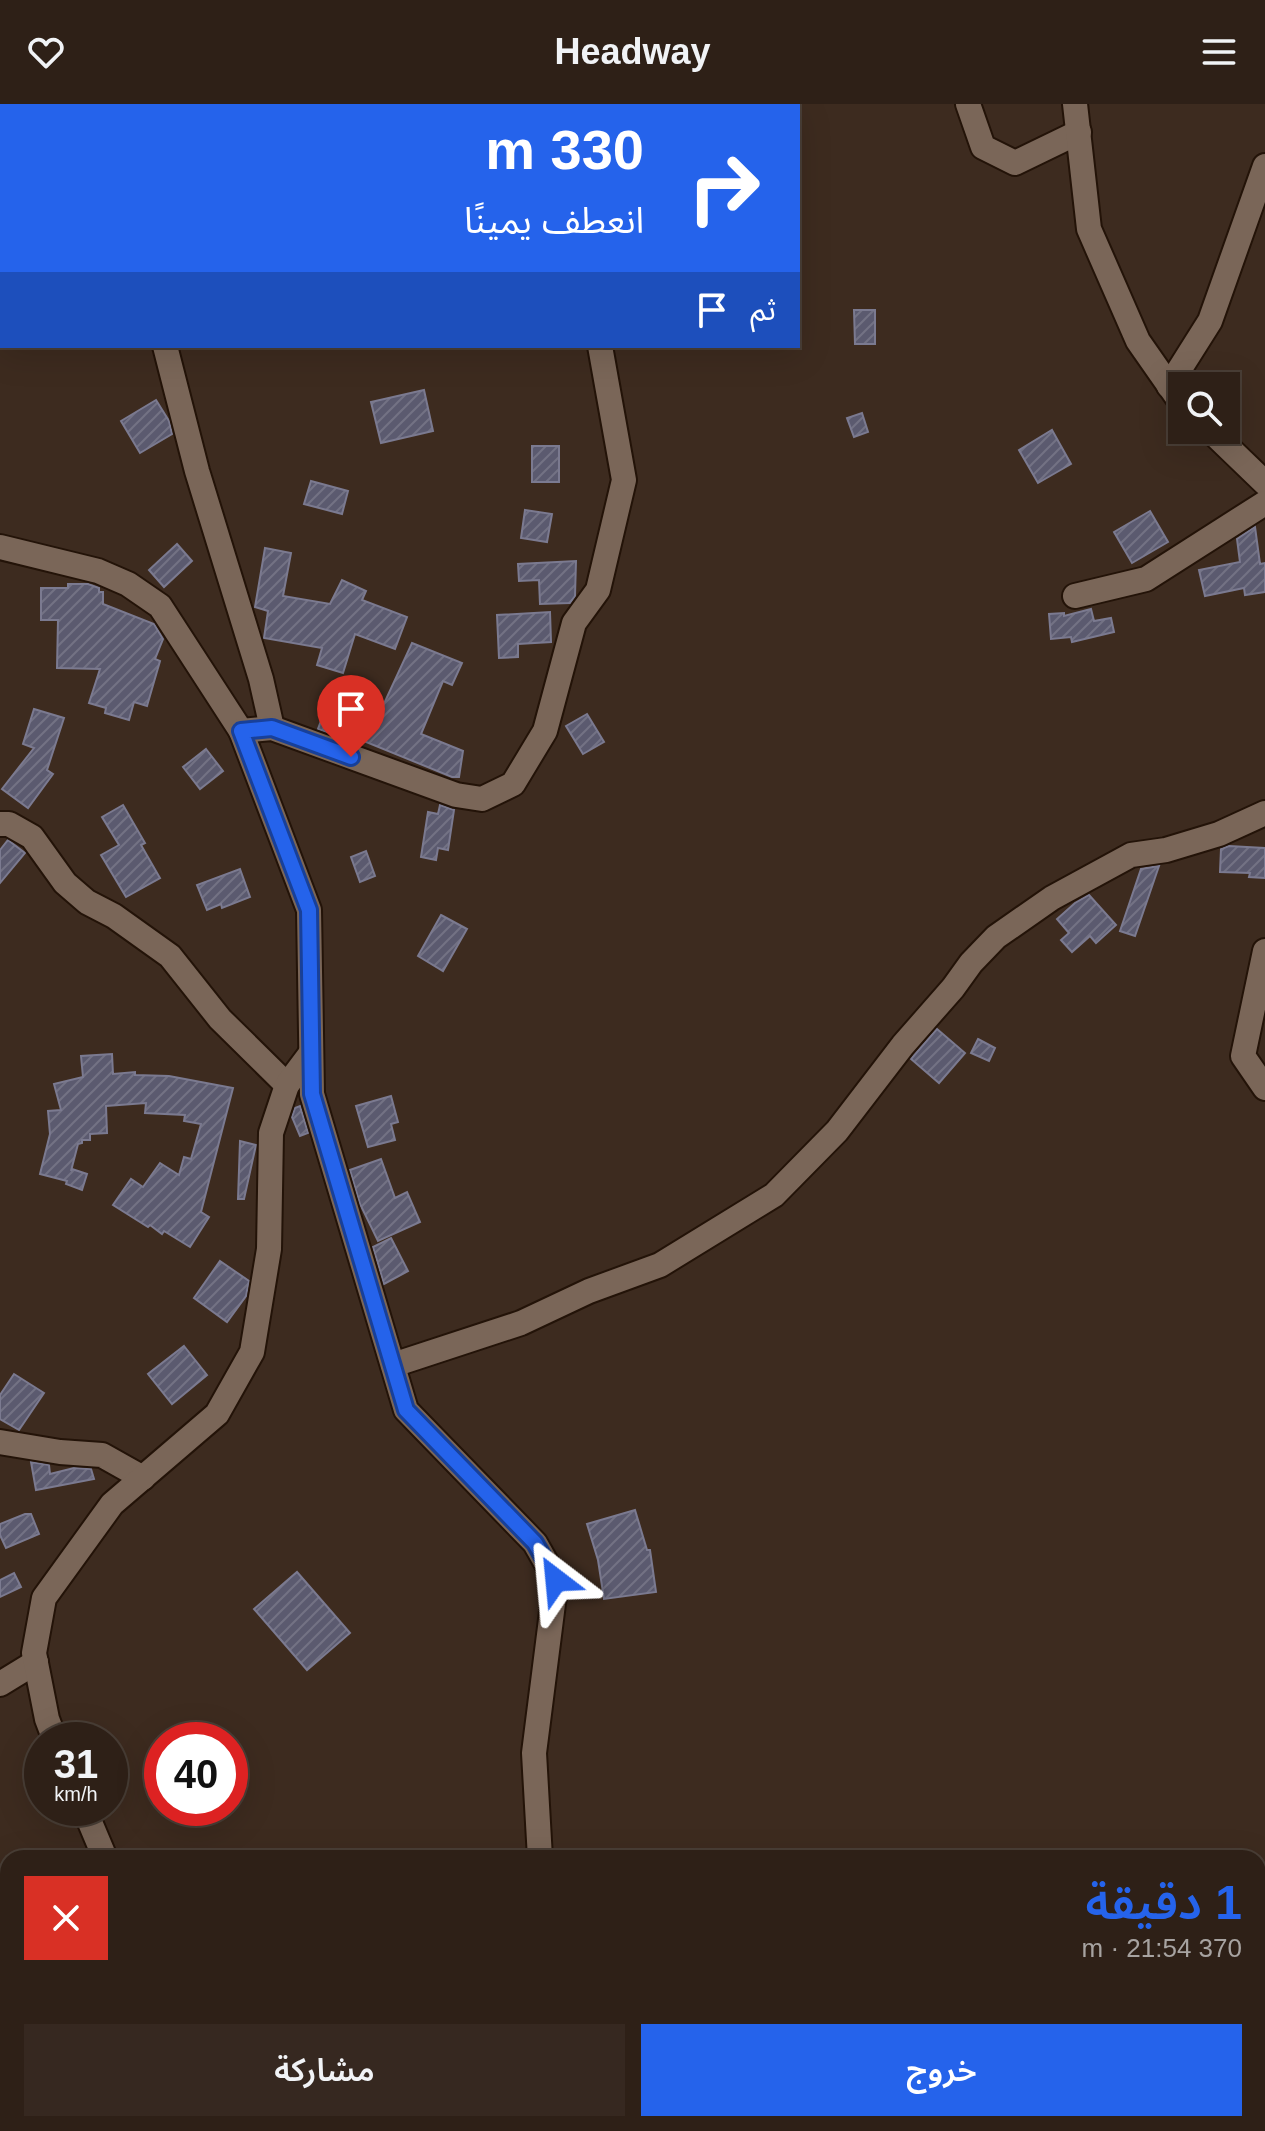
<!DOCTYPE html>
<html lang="ar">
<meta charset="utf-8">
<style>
:root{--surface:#2e2017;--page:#362820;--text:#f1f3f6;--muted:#a7a3a1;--line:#493e36;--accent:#2563eb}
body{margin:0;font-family:Arial,"Noto Sans Arabic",sans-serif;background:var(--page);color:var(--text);direction:rtl;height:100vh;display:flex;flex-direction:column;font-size:30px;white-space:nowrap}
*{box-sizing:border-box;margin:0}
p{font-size:26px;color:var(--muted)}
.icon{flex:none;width:44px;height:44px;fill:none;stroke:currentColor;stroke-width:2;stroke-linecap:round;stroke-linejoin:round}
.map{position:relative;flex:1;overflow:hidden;direction:ltr}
.sheet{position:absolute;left:0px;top:1746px;width:1266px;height:282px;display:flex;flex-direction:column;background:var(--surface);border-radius:24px 24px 0 0;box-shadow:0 8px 32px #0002,0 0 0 2px var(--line);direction:rtl}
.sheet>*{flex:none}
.banner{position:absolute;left:0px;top:0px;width:800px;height:244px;box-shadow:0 8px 32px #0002,0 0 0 2px var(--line);direction:rtl;background:#2563eb;color:#fff;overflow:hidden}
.fabs{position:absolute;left:1168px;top:268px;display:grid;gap:16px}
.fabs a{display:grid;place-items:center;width:72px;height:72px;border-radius:0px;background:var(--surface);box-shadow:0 8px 32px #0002,0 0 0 2px var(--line);font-size:40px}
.speed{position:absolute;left:24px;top:1618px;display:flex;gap:16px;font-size:40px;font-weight:700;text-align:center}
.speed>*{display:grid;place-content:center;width:104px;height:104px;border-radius:50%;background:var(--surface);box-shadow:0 8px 32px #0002,0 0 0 2px var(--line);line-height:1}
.speed small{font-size:20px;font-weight:400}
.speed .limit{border:12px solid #d22;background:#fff;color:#111}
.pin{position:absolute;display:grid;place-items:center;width:68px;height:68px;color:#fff;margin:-82px -34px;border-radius:50% 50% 50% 0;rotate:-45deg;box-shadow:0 0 8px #0007}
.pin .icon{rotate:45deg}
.me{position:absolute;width:88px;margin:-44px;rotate:331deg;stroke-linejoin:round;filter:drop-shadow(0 0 6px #0008)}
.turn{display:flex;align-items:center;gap:28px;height:168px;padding:0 24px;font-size:36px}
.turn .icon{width:104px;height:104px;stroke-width:2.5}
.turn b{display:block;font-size:56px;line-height:68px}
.then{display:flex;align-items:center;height:76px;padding:0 24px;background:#0003;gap:16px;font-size:30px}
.round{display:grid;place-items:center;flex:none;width:84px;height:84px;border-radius:0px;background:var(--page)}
.summary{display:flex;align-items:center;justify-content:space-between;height:136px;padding:0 24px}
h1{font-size:48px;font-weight:600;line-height:60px;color:var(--accent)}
.cta{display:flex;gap:16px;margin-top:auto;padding:16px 24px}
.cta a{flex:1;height:92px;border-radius:0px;background:var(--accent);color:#fff;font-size:32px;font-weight:600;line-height:92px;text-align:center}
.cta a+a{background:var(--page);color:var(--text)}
header{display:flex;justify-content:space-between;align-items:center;height:104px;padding:0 24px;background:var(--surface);font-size:36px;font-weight:600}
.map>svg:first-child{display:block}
</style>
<header><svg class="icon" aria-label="menu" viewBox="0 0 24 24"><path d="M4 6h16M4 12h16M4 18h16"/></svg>Headway<svg class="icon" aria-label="heart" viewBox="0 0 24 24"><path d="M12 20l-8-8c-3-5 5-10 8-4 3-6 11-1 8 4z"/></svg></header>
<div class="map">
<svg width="1265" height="2027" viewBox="0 0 1265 2027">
<defs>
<pattern id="building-hatch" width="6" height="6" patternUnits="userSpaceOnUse" patternTransform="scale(2)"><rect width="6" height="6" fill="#5b5a6f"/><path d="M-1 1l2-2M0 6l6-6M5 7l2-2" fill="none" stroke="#737284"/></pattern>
</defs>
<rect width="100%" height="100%" fill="#3d2b1f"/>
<g fill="url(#building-hatch)" stroke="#7b7a90" stroke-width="2">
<path d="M854,206H875V240H855Z"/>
<path d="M424,286L433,327L381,339L371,298Z"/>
<path d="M156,296L169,317L172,330L140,349L121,317Z"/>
<path d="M862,309L868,328L854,333L847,314Z"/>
<path d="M1052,326L1071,360L1038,379L1019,346Z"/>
<rect x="532" y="342" width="27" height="36"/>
<path d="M311,377L348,387L342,410L304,400Z"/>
<path d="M525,406L552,410L547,438L521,434Z"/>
<path d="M1150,407L1168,438L1132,459L1114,428Z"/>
<path d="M1255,423L1260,460L1265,459V488L1245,491L1244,484L1205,492L1199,466L1240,458L1237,435Z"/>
<path d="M177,440L192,457L164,483L149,466Z"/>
<path d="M265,444L291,449L283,492L330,500L342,476L366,487L362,496L407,513L395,545L355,530L343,569L317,561L322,544L264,534L268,507L255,503Z"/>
<path d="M576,457L575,492L570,499L540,500L539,476L519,477L518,460Z"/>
<path d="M68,480H88L99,484V488H103V500L154,520L163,535L155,555L160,557L147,602L134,598L129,616L105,609L106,604L89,599L100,565L57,564L58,516H41V484H68Z"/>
<path d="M1091,505L1094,517L1111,514L1114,528L1072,538L1071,533L1051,535L1049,510L1064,509V512Z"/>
<path d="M550,508L551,538L518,540V553L499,554L497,511Z"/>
<path d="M412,539L462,559L452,581L443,577L421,630L463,647L459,673H452L354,633L352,637L318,625L328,598L376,617Z"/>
<path d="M34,605L64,614L47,666L53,670L28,704L2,685L34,644L23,640Z"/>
<path d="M587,610L604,638L583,650L566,622Z"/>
<path d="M206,645L223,667L200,685L183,663Z"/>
<path d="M123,701L145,739L141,741L160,774L126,793L101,751L119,741L102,713Z"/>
<path d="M440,701L454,706L448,746L438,744L436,756L421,753L428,708L438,710Z"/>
<path d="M8,736L25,749L0,779V746Z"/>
<path d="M1229,742L1265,744V774L1249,773L1250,769L1220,768L1221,745Z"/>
<path d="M366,747L375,772L360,778L351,753Z"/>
<path d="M1159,762L1135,832L1120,827L1141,765Z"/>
<path d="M240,765L250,793L222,804L221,800L207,806L197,781Z"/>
<path d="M1089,791L1116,821L1096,839L1090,832L1072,848L1061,836L1069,829L1057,815L1075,799Z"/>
<path d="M441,811L467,825L443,867L418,852Z"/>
<path d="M937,925L965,949L939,979L911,955Z"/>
<path d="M978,935L995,944L989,957L971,949Z"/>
<path d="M112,950L113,970L135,968V971L169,972L233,984L201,1108L209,1113L190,1143L164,1127L162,1130L150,1121L148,1123L113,1101L131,1075L143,1083L160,1059L179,1071L184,1053L191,1055L201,1020L184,1017L185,1011L145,1009L146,999L106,1002L107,1029L90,1030V1036H82V1039L78,1040L71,1067L72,1065L87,1070L82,1086L66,1080L67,1077L40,1070L50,1030L48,1007L61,1006L54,980L83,973L81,952Z"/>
<path d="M391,992L398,1018L391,1020L395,1036L368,1043L356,1002Z"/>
<path d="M300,1002L308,1029L300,1032L292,1013L295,1004Z"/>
<path d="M240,1037L256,1041L244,1095H238Z"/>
<path d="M381,1055L395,1094L407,1088L420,1118L378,1137L360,1100L350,1066Z"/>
<path d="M391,1134L408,1167L384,1180L373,1143Z"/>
<path d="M220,1157L249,1177L246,1192L227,1218L194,1194Z"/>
<path d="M184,1242L207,1271L172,1300L148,1270Z"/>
<path d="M14,1270L44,1289L19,1326L0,1315V1291Z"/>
<path d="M31,1358L49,1361L50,1370L74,1364L91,1365L94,1375L36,1386Z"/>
<path d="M635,1406L647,1446H650L656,1488L604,1495L598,1456L587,1420Z"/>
<path d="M25,1410H31L39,1430L6,1444L0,1431V1420Z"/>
<path d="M297,1468L350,1529L307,1566L254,1505Z"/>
<path d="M14,1469L21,1483L0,1493V1476Z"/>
</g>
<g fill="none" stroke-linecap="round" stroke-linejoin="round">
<g stroke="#231308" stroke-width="28">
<g id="minor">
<path d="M468,0L469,2"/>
<path d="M968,0L983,43L1015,59L1079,28"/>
<path d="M1075,0L1089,125L1138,237L1182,300"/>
<path d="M165,242L197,367L261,575L272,624"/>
<path d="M1169,282L1210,217L1265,62"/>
<path d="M1210,326L1265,379"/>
<path d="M0,443L98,467L128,480L160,502L241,627L309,806L312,990L406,1306L535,1439L556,1476L534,1649L540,1754"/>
<path d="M1075,492L1146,475L1265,399"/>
<path d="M241,627L272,624L456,691L482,695L513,680L545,627L574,519L598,486L624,376L600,242"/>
<path d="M0,720H9L32,733L65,779L87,798L114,812L170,852L220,915L287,981"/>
<path d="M1265,847L1243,952L1265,984"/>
<path d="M393,1261L521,1219L589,1187L660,1161L774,1091L837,1027L903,941L953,884L971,859L996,833L1052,794L1131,751L1166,746L1219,730L1265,709"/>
<path d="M0,1338L60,1348L102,1351L143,1374"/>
<path d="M0,1580L36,1558"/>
<path d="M55,1636L47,1615L34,1549L44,1494L112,1400L217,1310L252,1248L269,1145L271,1029L287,981L311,949"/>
<path d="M84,1704L105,1754"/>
<path d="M146,2020L148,2027"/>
<path d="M706,2020L715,2027"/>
<path d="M58,2027L64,2020"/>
</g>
</g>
<use href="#minor" stroke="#7a6658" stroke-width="24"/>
</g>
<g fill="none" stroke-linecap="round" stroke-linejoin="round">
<g stroke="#184099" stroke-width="20">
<path id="route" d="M351,653L272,624L241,627L309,806L312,990L406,1306L535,1439L556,1476"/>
</g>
<use href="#route" stroke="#2563eb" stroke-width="14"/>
</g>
</svg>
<div class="fabs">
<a><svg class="icon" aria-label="search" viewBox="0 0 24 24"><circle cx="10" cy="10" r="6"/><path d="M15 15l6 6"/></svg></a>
</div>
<div class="speed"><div>31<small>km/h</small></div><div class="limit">40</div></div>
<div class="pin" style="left:351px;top:653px;background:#d93025"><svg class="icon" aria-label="arrive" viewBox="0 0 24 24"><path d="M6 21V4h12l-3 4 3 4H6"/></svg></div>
<svg class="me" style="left:556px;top:1476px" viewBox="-20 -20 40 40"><path d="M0-17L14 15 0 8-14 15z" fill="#2563eb" stroke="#fff" stroke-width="4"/></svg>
<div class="banner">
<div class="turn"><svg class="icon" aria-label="right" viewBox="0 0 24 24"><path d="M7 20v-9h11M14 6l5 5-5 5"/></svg><div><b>330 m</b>انعطف يمينًا</div></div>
<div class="then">ثم<svg class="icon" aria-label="arrive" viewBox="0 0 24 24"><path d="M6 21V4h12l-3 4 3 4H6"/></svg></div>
</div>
<section class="sheet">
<div class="summary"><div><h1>1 دقيقة</h1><p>370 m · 21:54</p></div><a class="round" style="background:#d93025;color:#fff"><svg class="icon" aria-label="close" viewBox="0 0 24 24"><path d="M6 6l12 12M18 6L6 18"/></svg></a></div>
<div class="cta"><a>خروج</a><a>مشاركة</a></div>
</section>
</div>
